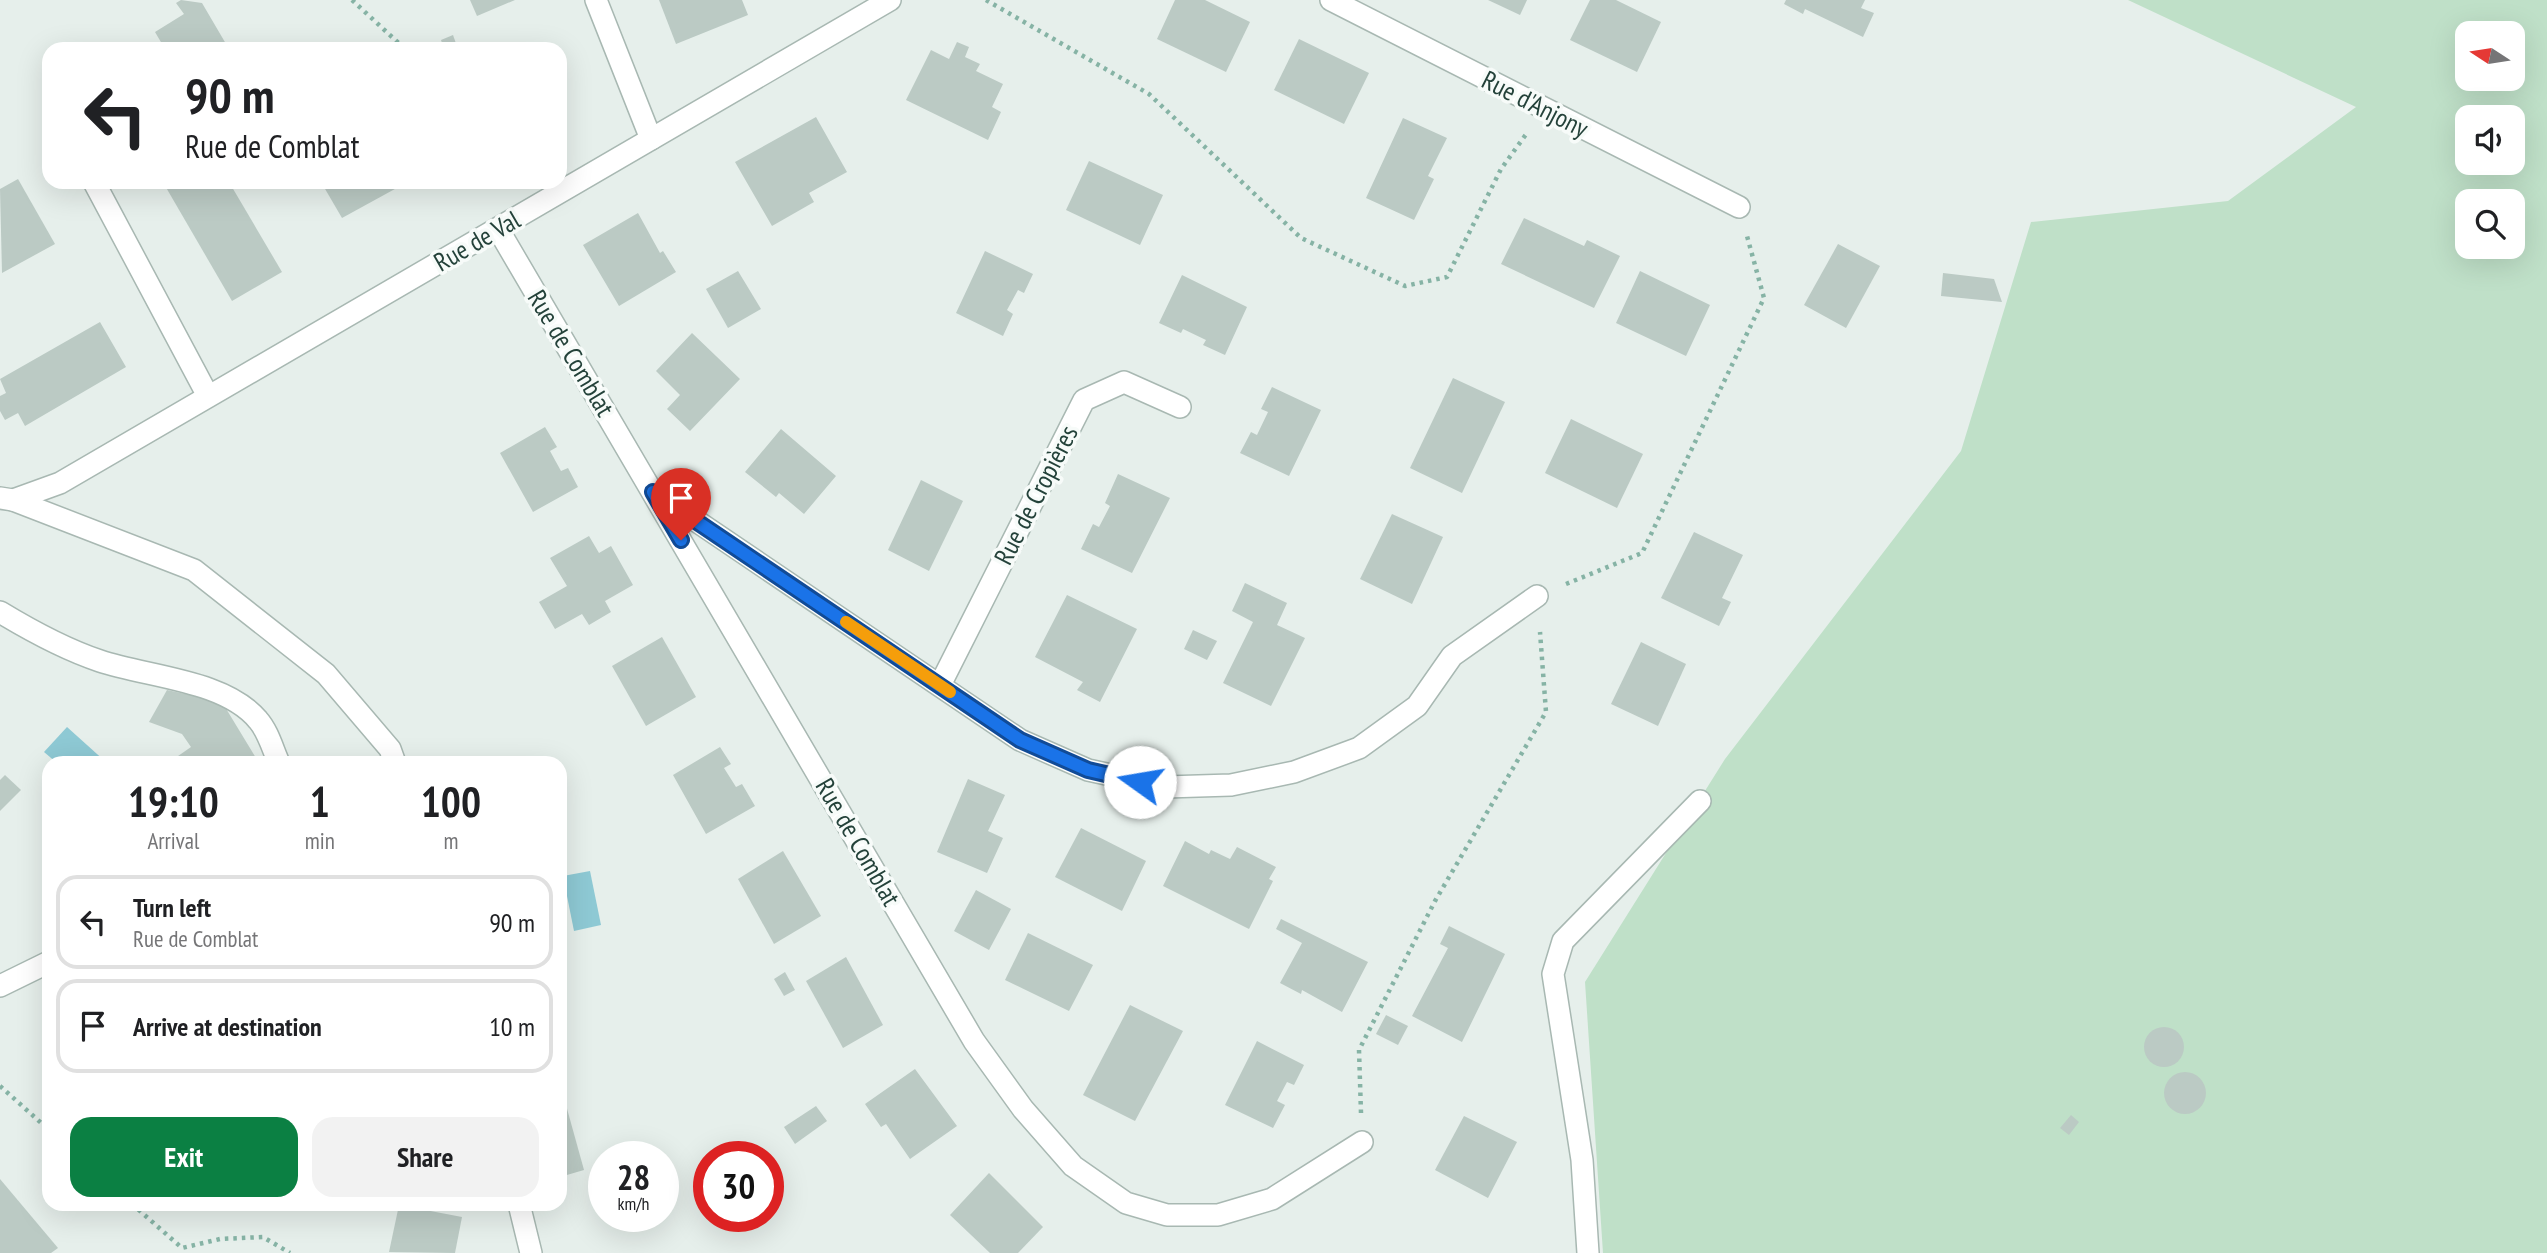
<!DOCTYPE html>
<meta charset="utf-8">
<style>
:root{--surface:#fff;--page:#f2f2f2;--text:#202124;--muted:#757577;--line:#e0e0e0;--accent:#0b8043}
body{margin:0;font-family:"PT Sans Narrow",sans-serif;background:var(--page);color:var(--text);height:100vh;display:flex;flex-direction:column;font-size:26px;white-space:nowrap}
*{box-sizing:border-box;margin:0}
p{font-size:23px;color:var(--muted)}
.icon{flex:none;width:38px;height:38px;fill:none;stroke:currentColor;stroke-width:2;stroke-linecap:round;stroke-linejoin:round}
.map{position:relative;flex:1;overflow:hidden}
.sheet{position:absolute;left:42px;top:756px;width:525px;height:455px;display:flex;flex-direction:column;background:var(--surface);border-radius:21px;box-shadow:0 7px 28px #0002}
.sheet>*{flex:none}
.hud{position:absolute;left:42px;top:42px;width:525px;height:147px;border-radius:21px;box-shadow:0 7px 28px #0002;background:#fff;color:var(--text);overflow:hidden}
.needle{width:46px;rotate:282deg}
.buttons{position:absolute;left:2455px;top:21px;display:grid;gap:14px}
.buttons a{display:grid;place-items:center;width:70px;height:70px;border-radius:14px;background:var(--surface);box-shadow:0 7px 28px #0002;font-size:35px}
.speed{position:absolute;left:588px;top:1141px;display:flex;gap:14px;font-size:35px;font-weight:700;text-align:center}
.speed>*{display:grid;place-content:center;width:91px;height:91px;border-radius:50%;background:var(--surface);box-shadow:0 7px 28px #0002;line-height:1}
.speed small{font-size:18px;font-weight:400}
.speed .limit{border:10px solid #d22;background:#fff;color:#111}
.pin{position:absolute;display:grid;place-items:center;width:60px;height:60px;color:#fff;margin:-72px -30px;border-radius:50% 50% 50% 0;rotate:-45deg;box-shadow:0 0 7px #0007}
.pin .icon{rotate:45deg}
.me{position:absolute;width:77px;margin:-38px;rotate:283deg;stroke-linejoin:round;filter:drop-shadow(0 0 5px #0008)}
.turn{display:flex;align-items:center;gap:24px;height:147px;padding:0 28px;font-size:32px}
.turn .icon{width:91px;height:91px;stroke-width:2.5}
.turn b{display:block;font-size:49px;line-height:60px}
.eta{display:flex;justify-content:space-evenly;align-items:center;height:119px;text-align:center}
.eta b{font-size:42px;font-weight:700;line-height:49px}
.button{display:flex;gap:14px;margin-top:auto;padding:14px 28px}
.button a{flex:1;height:80px;border-radius:21px;background:var(--accent);color:#fff;font-size:28px;font-weight:700;line-height:80px;text-align:center}
.button a+a{background:var(--page);color:var(--text)}
ul{padding:0;list-style:none}
li{display:flex;align-items:center;gap:21px;height:94px;margin:0 14px 10px;padding:0 14px;border:4px solid var(--line);border-radius:21px}
li div{flex:1}
li b{display:block;font-size:26px}
li em{font-style:normal}
.map>svg:first-child{display:block}
</style>
<div class="map">
<svg width="2547" height="1253" viewBox="0 0 2547 1253">
<rect width="100%" height="100%" fill="#e6efeb"/>
<path fill="#bfe0c8" fill-rule="evenodd" d="M2128,0H2547V1253H1603L1585,982L1725,759L1961,451L2031,222L2228,201L2356,107ZM2468,33H2513V79H2468ZM2468,117H2513V163H2468ZM2468,201H2513V247H2468Z"/>
<g fill="#8ec9d4">
<path d="M67,727L107,763H57L44,752Z"/>
<path d="M590,871L601,925L574,931L563,876Z"/>
</g>
<g fill="#bbcac4">
<path d="M181,0L202,3L229,49H165L155,32L184,14L176,3Z"/>
<path d="M470,0H515L477,16Z"/>
<path d="M659,0H742L748,15L676,44Z"/>
<path d="M1175,0H1205L1250,22L1226,72L1157,39Z"/>
<path d="M1488,0H1527L1520,15Z"/>
<path d="M1590,0H1616L1661,22L1637,72L1570,40Z"/>
<path d="M1786,0H1865L1861,8L1874,13L1863,37L1805,9L1803,14L1784,4Z"/>
<path d="M453,35L458,49H444L441,40Z"/>
<path d="M1299,39L1369,73L1344,124L1274,90Z"/>
<path d="M957,42L969,47L965,57L980,64L976,71L1003,84L992,107L1001,112L988,140L906,100L931,50L949,59Z"/>
<path d="M816,117L847,172L809,193L814,202L772,226L735,162Z"/>
<path d="M1403,118L1447,138L1428,176L1434,179L1414,220L1366,198Z"/>
<path d="M1089,161L1163,195L1140,245L1066,210Z"/>
<path d="M18,179L55,244L2,273L0,189Z"/>
<path d="M168,182H229L282,272L232,301L164,184Z"/>
<path d="M321,182H403L404,184L342,218Z"/>
<path d="M638,213L660,253L663,251L676,272L619,306L583,245Z"/>
<path d="M1524,218L1584,246L1587,240L1620,256L1594,308L1501,264Z"/>
<path d="M1838,244L1880,266L1846,328L1804,305Z"/>
<path d="M985,251L1033,274L1024,293L1018,290L1007,310L1013,314L1003,336L956,313Z"/>
<path d="M738,271L761,309L728,328L706,289Z"/>
<path d="M1640,271L1710,305L1686,356L1616,323Z"/>
<path d="M1943,273L1994,279L2002,302L1941,296Z"/>
<path d="M1182,275L1247,307L1225,355L1203,345L1206,340L1183,329L1181,333L1159,323Z"/>
<path d="M100,322L126,367L25,426L18,413L5,420L0,411V396L6,393L0,379Z"/>
<path d="M692,333L740,379L690,431L667,409L680,395L656,371Z"/>
<path d="M1453,378L1505,402L1462,493L1410,468Z"/>
<path d="M1272,387L1321,410L1289,476L1240,453L1251,432L1257,435L1268,412L1261,409Z"/>
<path d="M1571,419L1643,454L1617,508L1545,473Z"/>
<path d="M545,427L557,447L550,451L561,471L568,468L578,487L533,512L500,453Z"/>
<path d="M781,429L836,476L804,514L779,493L776,497L745,472Z"/>
<path d="M1118,474L1170,498L1132,573L1081,549L1093,524L1099,527L1110,506L1105,503Z"/>
<path d="M921,480L963,501L929,571L888,550Z"/>
<path d="M1392,514L1443,537L1412,604L1360,579Z"/>
<path d="M1694,532L1743,555L1722,598L1731,602L1719,626L1661,598Z"/>
<path d="M589,536L599,553L611,546L633,585L605,601L611,612L589,625L582,614L555,629L539,602L567,586L550,558Z"/>
<path d="M1245,583L1287,603L1277,625L1305,638L1271,706L1223,683L1253,622L1232,611Z"/>
<path d="M1067,595L1137,629L1100,702L1077,690L1083,682L1035,657Z"/>
<path d="M1193,630L1217,641L1207,660L1184,649Z"/>
<path d="M662,637L696,697L646,726L612,666Z"/>
<path d="M1641,642L1686,664L1658,726L1611,704Z"/>
<path d="M167,690L222,702L259,763H168L191,747L182,734L149,722Z"/>
<path d="M720,747L731,764L724,768L736,787L742,784L755,806L706,834L673,775Z"/>
<path d="M5,775L21,790L0,811V780Z"/>
<path d="M968,779L1005,795L988,831L1003,838L987,873L937,852Z"/>
<path d="M1081,828L1146,861L1122,911L1055,877Z"/>
<path d="M1185,841L1209,854L1211,850L1230,859L1237,847L1276,867L1269,879L1273,881L1249,929L1163,886Z"/>
<path d="M783,851L821,916L774,944L738,879Z"/>
<path d="M976,890L1011,909L989,950L954,931Z"/>
<path d="M1281,919L1368,962L1342,1012L1302,990L1301,994L1280,983L1302,943L1276,929Z"/>
<path d="M1449,926L1505,954L1462,1042L1412,1016L1448,948L1440,944Z"/>
<path d="M1028,933L1093,965L1069,1011L1005,980Z"/>
<path d="M846,957L883,1025L843,1048L806,981Z"/>
<path d="M785,972L795,990L784,996L774,979Z"/>
<path d="M1130,1005L1183,1031L1135,1121L1083,1095Z"/>
<path d="M1386,1015L1408,1026L1398,1045L1376,1034Z"/>
<circle cx="2164" cy="1047" r="20"/>
<path d="M1257,1041L1304,1065L1294,1085L1287,1082L1277,1101L1285,1105L1273,1128L1225,1105Z"/>
<path d="M915,1069L957,1126L910,1159L886,1124L881,1127L865,1104Z"/>
<circle cx="2185" cy="1093" r="21"/>
<path d="M561,1087L584,1170L560,1177V1087Z"/>
<path d="M816,1106L827,1121L795,1144L784,1127Z"/>
<path d="M2071,1115L2079,1122L2069,1135L2060,1128Z"/>
<path d="M1464,1116L1517,1142L1488,1198L1435,1170Z"/>
<path d="M989,1173L1043,1227L1018,1253H990L950,1215Z"/>
<path d="M0,1179L58,1248L51,1253H0Z"/>
<path d="M399,1205L462,1217L455,1253L389,1252Z"/>
</g>
<g fill="none" stroke-linecap="round" stroke-linejoin="round">
<g stroke="#a8b8b2" stroke-width="24">
<g id="minor">
<path d="M596,0L651,139"/>
<path d="M1331,0L1739,207"/>
<path d="M94,182L208,396"/>
<path d="M498,229L974,1041L1023,1109L1073,1166L1126,1203L1167,1215H1218L1272,1199L1362,1142"/>
<path d="M658,495L1020,740L1088,770L1166,787L1231,785L1294,772L1359,748L1417,706L1452,656L1537,596"/>
<path d="M0,498L13,500L60,483L890,0"/>
<path d="M13,500L194,570L326,674L390,749L395,763"/>
<path d="M0,612C33,632 64,649 100,661C148,677 225,680 258,720C268,731 273,750 279,763"/>
<path d="M940,685L1084,400L1124,382L1180,407"/>
<path d="M0,986L49,962"/>
<path d="M519,1204L531,1253"/>
<path d="M1588,1253L1582,1160L1553,974L1563,941L1700,801"/>
</g>
</g>
<g stroke="#86b3a5" stroke-width="4.5" stroke-dasharray="3.5 5" stroke-linecap="butt">
<path d="M352,0L405,49"/>
<path d="M986,0L1149,94L1301,238L1405,286L1447,277L1501,169L1527,133"/>
<path d="M1566,584L1642,553L1764,298L1747,236"/>
<path d="M0,1086L49,1130"/>
<path d="M1361,1113L1359,1050L1435,901L1546,712L1540,632"/>
<path d="M132,1204L182,1248L220,1239L263,1237L290,1253"/>
</g>
<use href="#minor" stroke="#fff" stroke-width="21"/>
</g>
<g fill="none" stroke-linecap="round" stroke-linejoin="round">
<g stroke="#114b97" stroke-width="18">
<path id="route" d="M681,540L653,492L1020,740L1088,770L1140,782"/>
</g>
<use href="#route" stroke="#1a73e8" stroke-width="12"/>
<path stroke="#f59e0b" stroke-width="12" d="M846,622L950,692"/>
</g>
<g text-anchor="middle" stroke-width="7" stroke-linejoin="round" paint-order="stroke">
<g font-size="26" fill="#24423a" stroke="#f7fbf9">
<text transform="translate(1535 104) rotate(27)" y="9">Rue d'Anjony</text>
<text transform="translate(477 241) rotate(-30)" y="9">Rue de Val</text>
<text transform="translate(571 353) rotate(59)" y="9">Rue de Comblat</text>
<text transform="translate(1036 495) rotate(-63)" y="9">Rue de Cropières</text>
<text transform="translate(858 842) rotate(60)" y="9">Rue de Comblat</text>
</g>
</g>
</svg>
<div class="buttons">
<a><svg class="needle" viewBox="-14 -14 28 28"><path d="M0-13l5 13h-10z" fill="#e53935"/><path d="M0 13l5-13h-10z" fill="#757577"/></svg></a>
<a><svg class="icon" aria-label="sound" viewBox="0 0 24 24"><path d="M4 9h4l5-4v14l-5-4H4zM17 9q2 3 0 6"/></svg></a>
<a><svg class="icon" aria-label="search" viewBox="0 0 24 24"><circle cx="10" cy="10" r="6"/><path d="M15 15l6 6"/></svg></a>
</div>
<div class="speed"><div>28<small>km/h</small></div><div class="limit">30</div></div>
<div class="pin" style="left:681px;top:540px;background:#d93025"><svg class="icon" aria-label="arrive" viewBox="0 0 24 24"><path d="M6 21V4h12l-3 4 3 4H6"/></svg></div>
<svg class="me" style="left:1140px;top:782px" viewBox="-20 -20 40 40"><circle r="19" fill="#fff"/><path d="M0-13L10 11 0 6-10 11z" fill="#1a73e8"/></svg>
<div class="hud">
<div class="turn"><svg class="icon" aria-label="left" viewBox="0 0 24 24"><path d="M17 20v-9H6M10 6l-5 5 5 5"/></svg><div><b>90 m</b>Rue de Comblat</div></div>
</div>
<section class="sheet">
<div class="eta">
<div><b>19:10</b><p>Arrival</p></div>
<div><b>1</b><p>min</p></div>
<div><b>100</b><p>m</p></div>
</div>
<ul>
<li><svg class="icon" aria-label="left" viewBox="0 0 24 24"><path d="M17 20v-9H6M10 6l-5 5 5 5"/></svg><div><b>Turn left</b><p>Rue de Comblat</p></div><em>90 m</em></li>
<li><svg class="icon" aria-label="arrive" viewBox="0 0 24 24"><path d="M6 21V4h12l-3 4 3 4H6"/></svg><div><b>Arrive at destination</b></div><em>10 m</em></li>
</ul>
<div class="button"><a>Exit</a><a>Share</a></div>
</section>
</div>
